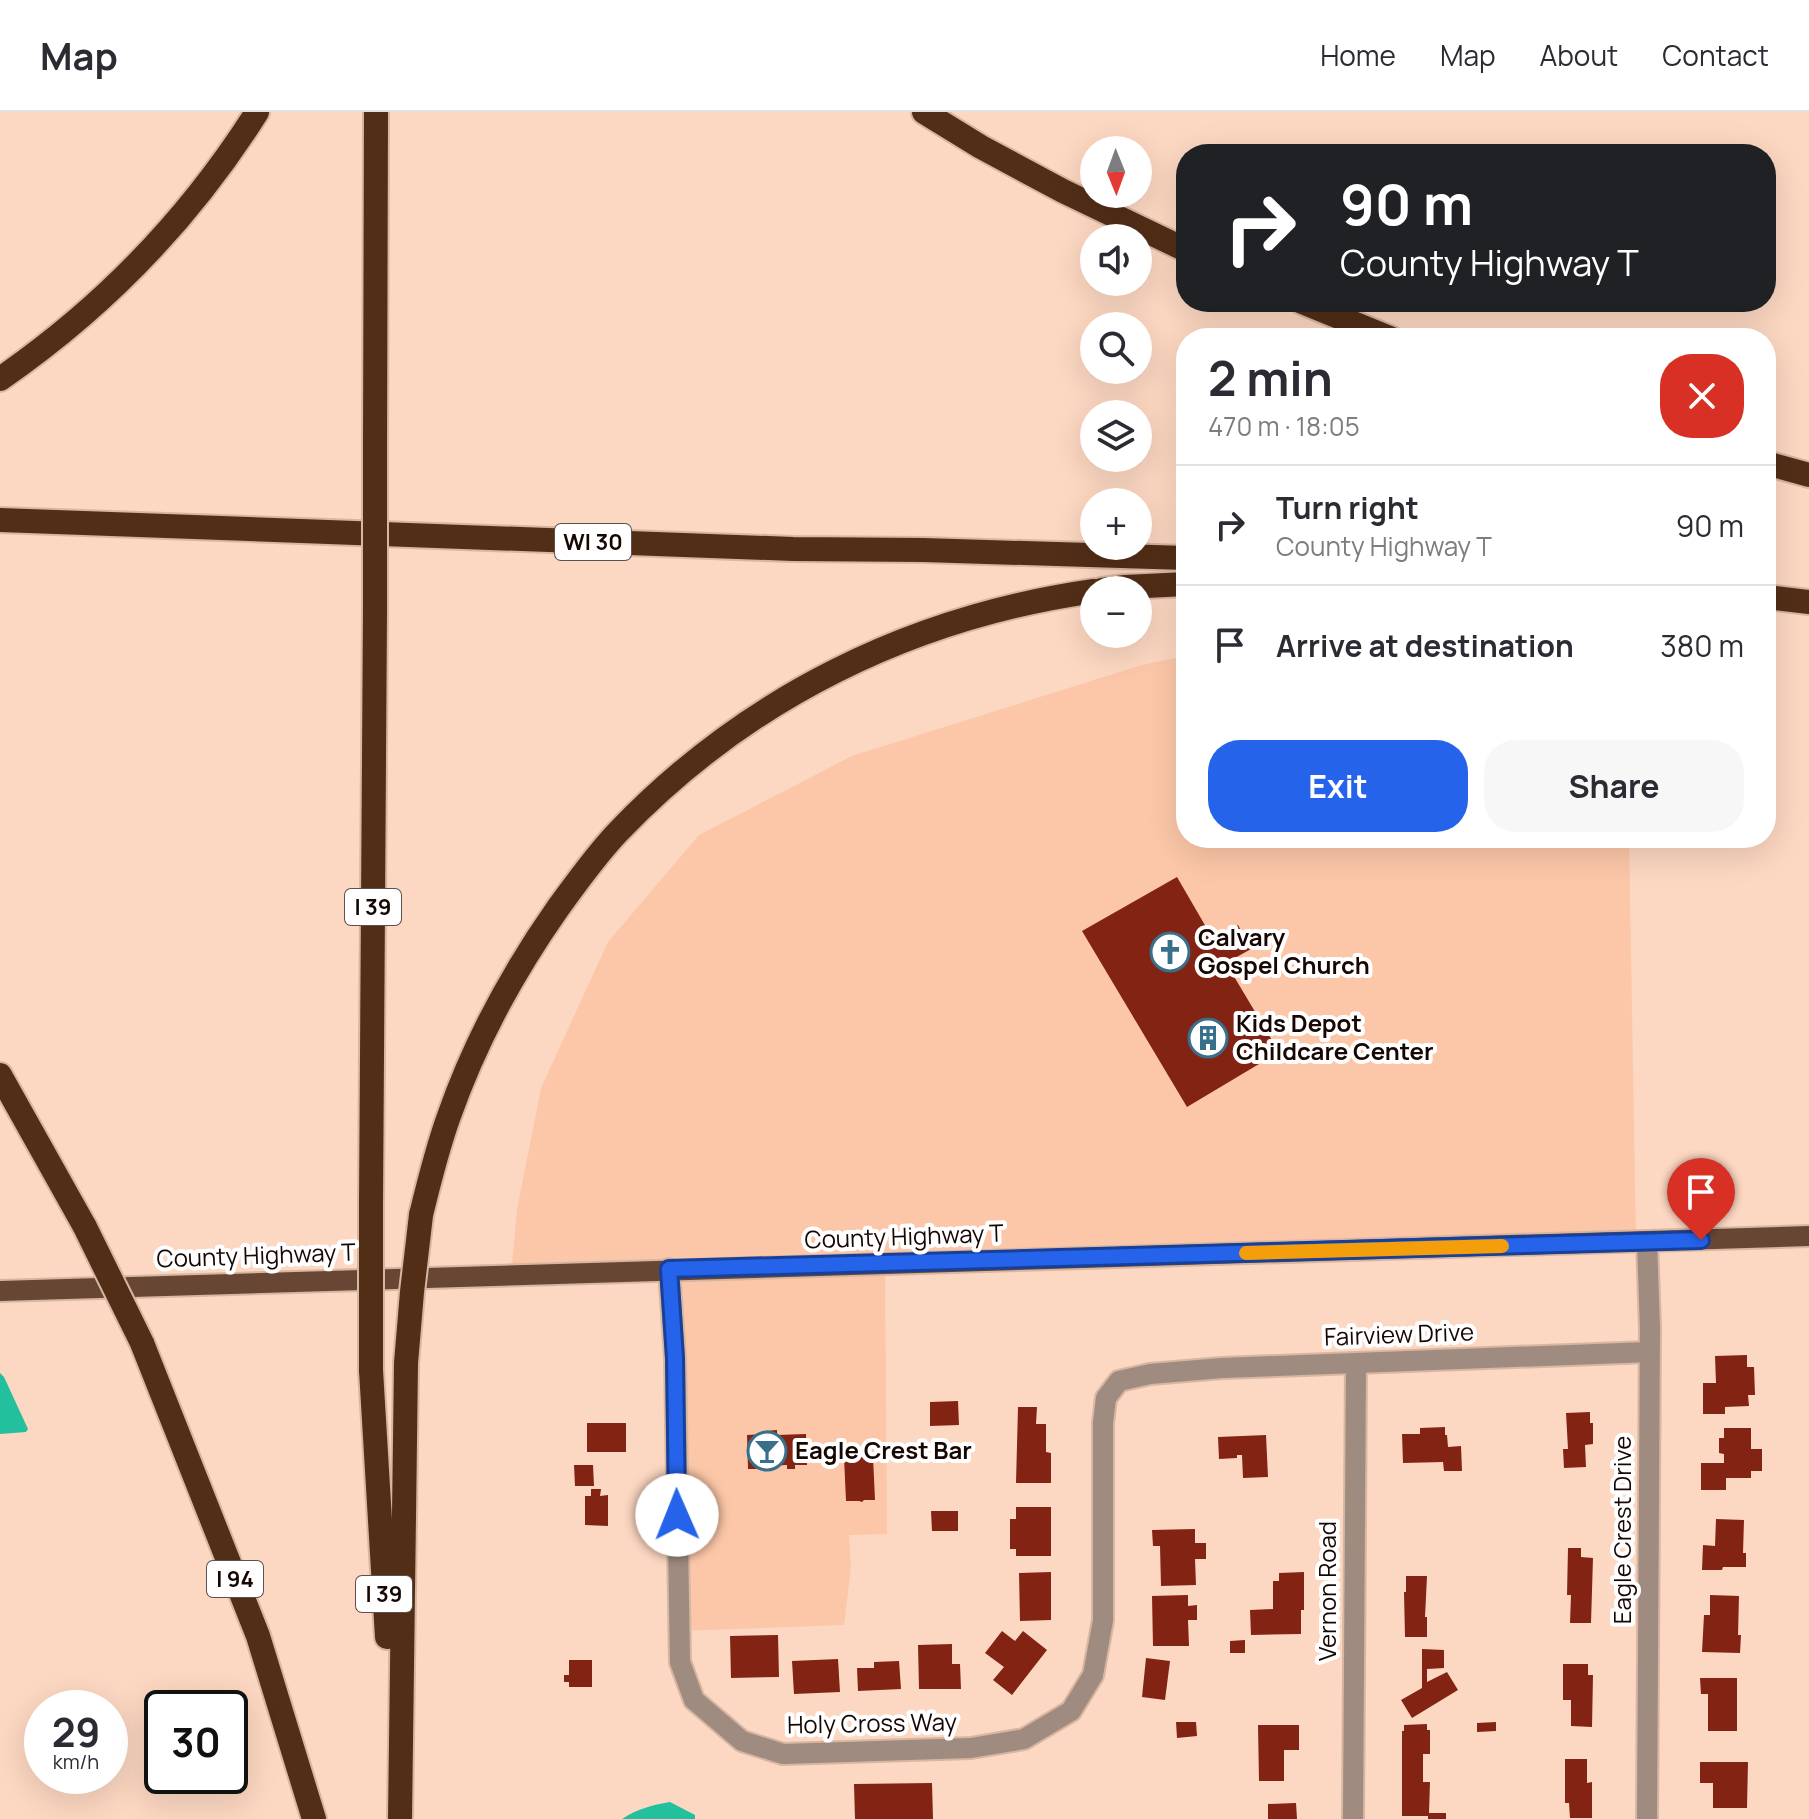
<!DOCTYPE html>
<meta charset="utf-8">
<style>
:root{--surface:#fff;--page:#f7f7f7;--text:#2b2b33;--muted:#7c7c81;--line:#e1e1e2;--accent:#2563eb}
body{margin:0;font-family:Manrope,sans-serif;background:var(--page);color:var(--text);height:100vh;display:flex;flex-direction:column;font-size:30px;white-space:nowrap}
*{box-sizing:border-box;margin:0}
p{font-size:26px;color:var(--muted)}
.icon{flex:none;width:44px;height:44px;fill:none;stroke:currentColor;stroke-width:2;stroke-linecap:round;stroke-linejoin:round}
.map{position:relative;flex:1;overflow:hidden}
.side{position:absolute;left:1176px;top:216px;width:600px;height:520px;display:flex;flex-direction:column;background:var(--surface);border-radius:32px;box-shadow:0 8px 32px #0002}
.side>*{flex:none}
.banner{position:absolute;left:1176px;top:32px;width:600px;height:168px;border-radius:32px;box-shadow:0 8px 32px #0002;background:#202124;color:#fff;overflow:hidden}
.needle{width:52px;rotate:179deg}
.tools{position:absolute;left:1080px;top:24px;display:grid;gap:16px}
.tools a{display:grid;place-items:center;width:72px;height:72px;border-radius:50%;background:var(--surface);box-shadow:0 8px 32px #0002;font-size:40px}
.speed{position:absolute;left:24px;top:1578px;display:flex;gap:16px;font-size:40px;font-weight:700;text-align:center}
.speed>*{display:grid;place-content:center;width:104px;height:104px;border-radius:50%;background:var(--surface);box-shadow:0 8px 32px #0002;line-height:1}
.speed small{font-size:20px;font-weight:400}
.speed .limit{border:4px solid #111;border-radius:12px;background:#fff;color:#111}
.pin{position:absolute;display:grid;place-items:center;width:68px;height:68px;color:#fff;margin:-82px -34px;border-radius:50% 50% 50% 0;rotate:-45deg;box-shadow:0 0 8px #0007}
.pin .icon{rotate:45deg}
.me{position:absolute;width:88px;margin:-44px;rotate:359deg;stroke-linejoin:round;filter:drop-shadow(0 0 6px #0008)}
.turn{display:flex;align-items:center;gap:28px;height:168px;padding:0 32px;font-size:36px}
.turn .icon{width:104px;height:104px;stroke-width:2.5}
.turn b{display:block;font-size:56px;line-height:68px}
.round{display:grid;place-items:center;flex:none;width:84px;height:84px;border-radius:32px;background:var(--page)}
.summary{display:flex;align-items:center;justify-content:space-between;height:136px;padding:0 32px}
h1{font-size:48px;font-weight:700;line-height:60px}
.button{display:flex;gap:16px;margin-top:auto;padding:16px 32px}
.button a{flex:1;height:92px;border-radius:32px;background:var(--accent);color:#fff;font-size:32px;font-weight:700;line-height:92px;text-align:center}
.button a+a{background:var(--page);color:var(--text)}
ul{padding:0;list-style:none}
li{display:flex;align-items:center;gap:24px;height:120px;padding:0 32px;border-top:2px solid var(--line)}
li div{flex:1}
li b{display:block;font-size:30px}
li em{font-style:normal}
header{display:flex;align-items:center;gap:48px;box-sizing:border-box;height:112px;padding:0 40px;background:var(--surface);border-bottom:2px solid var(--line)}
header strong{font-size:38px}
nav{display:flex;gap:44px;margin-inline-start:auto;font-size:28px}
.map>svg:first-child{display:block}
</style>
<header>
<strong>Map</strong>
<nav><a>Home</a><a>Map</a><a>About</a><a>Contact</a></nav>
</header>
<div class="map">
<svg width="1809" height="1707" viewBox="0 0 1809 1707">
<rect width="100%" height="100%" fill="#fcd7c1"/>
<path fill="#fcc7a8" d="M1186,544V726H1629L1636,1130L885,1151L887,1422L849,1423L851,1455L844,1513L679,1519L669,1158L511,1162L517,1098L541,976L608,830L699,723L852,644L1142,553Z"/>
<g fill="#22c09c">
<path d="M0,1261L4,1265L28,1317L26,1320L0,1322Z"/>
<path d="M670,1690L695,1703V1707H622C637,1697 652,1693 670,1690Z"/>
</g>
<g fill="#832313">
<path d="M1177,765L1213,827L1238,813L1251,837L1226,851L1279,940L1187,995L1082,819Z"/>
<path d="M1747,1243V1255H1754L1755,1283H1748L1749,1294L1725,1295V1302H1703V1271H1716L1715,1244Z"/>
<path d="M958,1289L959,1313L930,1314V1290Z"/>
<path d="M1018,1295H1037L1036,1312H1046V1340L1051,1341V1371H1016Z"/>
<path d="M1590,1300V1311H1593V1332L1585,1333L1586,1355L1564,1356L1563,1337H1568L1566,1301Z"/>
<rect x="587" y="1311" width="39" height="29"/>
<path d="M1445,1315V1323H1447L1448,1335L1461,1334L1462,1359H1444L1443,1350L1403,1351L1402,1322H1420V1316Z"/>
<path d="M1724,1316H1751V1337H1762V1359H1751V1366H1726V1378H1701V1351H1724V1342L1719,1341V1326H1724Z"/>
<path d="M777,1318V1323L806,1322L807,1353H795V1357H787V1353L760,1354V1357H748L747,1323L764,1322V1319Z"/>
<path d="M1266,1323L1268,1365L1243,1366L1242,1343H1237V1346L1219,1347L1218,1325Z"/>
<path d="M844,1345H873L875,1388H864L862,1390L859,1389H846Z"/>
<path d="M574,1353H593L594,1374H575Z"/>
<path d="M591,1377H601L600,1384L608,1383V1414L585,1413V1384H591Z"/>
<path d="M1016,1395H1051V1444H1016V1437H1010V1407H1016Z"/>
<path d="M931,1399H958V1419H932Z"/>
<path d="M1716,1407L1744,1408L1743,1441H1746V1455H1723L1722,1458H1702L1703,1433L1715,1434Z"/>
<path d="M1195,1417V1431H1206V1447H1195L1196,1473L1161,1474L1160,1434H1153L1152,1418Z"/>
<path d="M1568,1436H1581V1445L1593,1446L1591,1511H1570L1571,1483H1567Z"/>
<path d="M1051,1460V1508L1020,1509L1019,1461Z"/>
<path d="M1304,1460V1498H1301V1522L1251,1523L1250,1498L1273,1497V1469H1279V1461Z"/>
<path d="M1406,1464H1427L1425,1505H1427V1525H1405L1404,1480H1406Z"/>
<path d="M1188,1483V1494L1197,1493V1508H1188L1189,1534H1153L1152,1484Z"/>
<path d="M1710,1483L1739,1484L1738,1523H1741L1740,1541L1702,1540L1704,1503H1710Z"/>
<path d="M1002,1519L1015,1529L1023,1519L1047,1538L1012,1583L993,1568L1004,1555L985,1541Z"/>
<path d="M778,1523L779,1565L731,1566L730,1524Z"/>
<path d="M1245,1528V1541H1230V1529Z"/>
<path d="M952,1532V1552H960L961,1577H919L918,1533Z"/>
<path d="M1422,1537L1444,1538V1556L1427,1557V1570L1447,1560L1458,1578L1412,1606L1401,1588L1422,1576Z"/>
<path d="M1146,1546L1170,1549L1165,1588L1142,1585Z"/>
<path d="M838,1547L840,1580L794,1582L792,1549Z"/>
<path d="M569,1548H592V1575H569V1570H564V1563H569Z"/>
<path d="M899,1549L901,1577L858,1579L857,1556H874V1550Z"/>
<path d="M1563,1552H1588V1563H1593L1592,1615L1571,1614V1588H1563Z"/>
<path d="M1700,1566H1737V1619H1708V1582H1701Z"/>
<path d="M1176,1610H1196L1197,1624L1177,1626Z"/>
<path d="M1496,1610V1619L1477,1620V1611Z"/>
<path d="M1427,1612V1618H1430V1642H1423V1670H1430L1429,1701H1446V1707H1428V1704H1402V1619H1404V1613Z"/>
<path d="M1258,1613H1299V1638H1284V1669H1259Z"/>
<path d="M1565,1647H1587V1671L1592,1670V1706H1570L1569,1691H1565Z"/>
<path d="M1700,1650H1748L1747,1696H1713V1671H1700Z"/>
<path d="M932,1671L933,1707H855L854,1672Z"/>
<path d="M1296,1691L1297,1707H1268V1692Z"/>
</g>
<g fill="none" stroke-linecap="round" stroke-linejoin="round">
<g stroke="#d7b6a2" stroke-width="24">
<g id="minor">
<path d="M1647,1129L1650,1216L1647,1707"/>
<path d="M669,1157L675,1246L680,1550L694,1588L742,1629L783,1642L971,1636L1024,1627L1071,1599L1093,1563L1103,1508V1311L1106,1286L1119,1269L1150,1262L1222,1256L1649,1240"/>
<path d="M1353,1707L1356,1251"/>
</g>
</g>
<g stroke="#d7b6a2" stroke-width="24">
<path id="major" d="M0,1179L1809,1124"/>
</g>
<g stroke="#d7b6a2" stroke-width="28">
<g id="highway">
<path d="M924,0L981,35L1063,79L1186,138"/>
<path d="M1302,190L1390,226"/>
<path d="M0,267C103,196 190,106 257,0"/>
<path d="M375,336L376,0"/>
<path d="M1766,351L1809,363"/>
<path d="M0,408L793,437L923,438L1186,446"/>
<path d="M1102,478L1125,475L1186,472"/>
<path d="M1766,485L1809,490"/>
<path d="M0,963L85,1115"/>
<path d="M371,1092L375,498"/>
<path d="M421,1103C429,1070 437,1037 449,1004C475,930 513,860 558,796C577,770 596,743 618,720C746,586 911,505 1094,479"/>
<path d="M142,1231L258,1524L314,1707"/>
<path d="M371,1258L387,1525"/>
<path d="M400,1707L406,1251"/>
</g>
</g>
<use href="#minor" stroke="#9f8b80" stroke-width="20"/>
<use href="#major" stroke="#674633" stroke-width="20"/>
<use href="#highway" stroke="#522e17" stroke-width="24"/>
<g stroke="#d7b6a2" stroke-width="28" stroke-linecap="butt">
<g id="highway-bridge">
<path d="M375,336V498"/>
<path d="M371,1092V1258"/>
<path d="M85,1115L142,1231"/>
<path d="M406,1251L412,1180L421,1103"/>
</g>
</g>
<use href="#highway-bridge" stroke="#522e17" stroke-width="24"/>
</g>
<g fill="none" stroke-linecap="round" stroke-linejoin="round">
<g stroke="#184099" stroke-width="20">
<path id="route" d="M677,1403L675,1246L669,1157L1701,1128"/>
</g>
<use href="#route" stroke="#2563eb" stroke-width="14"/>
<path stroke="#f59e0b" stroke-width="14" d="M1246,1141L1502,1134"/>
</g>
<defs>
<g id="church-ring" transform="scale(2)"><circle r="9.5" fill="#fff" stroke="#386f8a" stroke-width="1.5"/><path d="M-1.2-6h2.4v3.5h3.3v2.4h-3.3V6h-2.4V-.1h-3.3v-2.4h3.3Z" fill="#386f8a"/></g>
<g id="building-ring" transform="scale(2)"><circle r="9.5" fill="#fff" stroke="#386f8a" stroke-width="1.5"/><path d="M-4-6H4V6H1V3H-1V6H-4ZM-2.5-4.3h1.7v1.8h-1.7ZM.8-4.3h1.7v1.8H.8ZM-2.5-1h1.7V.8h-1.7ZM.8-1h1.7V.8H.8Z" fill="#386f8a"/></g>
<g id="bar-ring" transform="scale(2)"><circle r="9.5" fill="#fff" stroke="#386f8a" stroke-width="1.5"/><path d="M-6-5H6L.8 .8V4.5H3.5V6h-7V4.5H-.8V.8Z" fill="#386f8a"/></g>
</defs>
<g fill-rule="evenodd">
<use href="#church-ring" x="1170" y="840"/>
<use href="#building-ring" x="1208" y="926"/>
<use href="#bar-ring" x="767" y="1339"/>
</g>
<g text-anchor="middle" stroke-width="8" stroke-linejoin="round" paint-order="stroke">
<g fill="#fff" stroke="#5c514e" stroke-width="2">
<rect x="555" y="412" width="76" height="36" rx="6"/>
<rect x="345" y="777" width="56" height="36" rx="6"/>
<rect x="207" y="1449" width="56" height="36" rx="6"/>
<rect x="356" y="1464" width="56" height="36" rx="6"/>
</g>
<g font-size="22" font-weight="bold" fill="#160702">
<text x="593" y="438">WI 30</text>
<text x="373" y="803">I 39</text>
<text x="235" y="1475">I 94</text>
<text x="384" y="1490">I 39</text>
</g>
<g font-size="24" font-weight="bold" fill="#160702" stroke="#fff" text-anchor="start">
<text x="1198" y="834">Calvary<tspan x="1198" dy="28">Gospel Church</tspan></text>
<text x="1236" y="920">Kids Depot<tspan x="1236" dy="28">Childcare Center</tspan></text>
<text x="795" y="1347">Eagle Crest Bar</text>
</g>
<g font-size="24" fill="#160702" stroke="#fff">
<text transform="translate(904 1125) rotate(-2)" y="8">County Highway T</text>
<text transform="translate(256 1144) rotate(-2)" y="8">County Highway T</text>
<text transform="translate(1399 1223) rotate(-2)" y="8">Fairview Drive</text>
<text transform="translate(1623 1418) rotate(-90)" y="8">Eagle Crest Drive</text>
<text transform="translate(1328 1479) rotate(-90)" y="8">Vernon Road</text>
<text transform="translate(872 1612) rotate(-1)" y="8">Holy Cross Way</text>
</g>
</g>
</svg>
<div class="tools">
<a><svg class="needle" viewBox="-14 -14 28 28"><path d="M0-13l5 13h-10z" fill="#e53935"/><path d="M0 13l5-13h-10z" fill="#7c7c81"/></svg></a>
<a><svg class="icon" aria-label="sound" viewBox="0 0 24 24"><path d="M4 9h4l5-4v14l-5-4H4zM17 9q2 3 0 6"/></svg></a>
<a><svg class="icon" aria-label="search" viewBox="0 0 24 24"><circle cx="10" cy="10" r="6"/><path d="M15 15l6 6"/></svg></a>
<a><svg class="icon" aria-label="layers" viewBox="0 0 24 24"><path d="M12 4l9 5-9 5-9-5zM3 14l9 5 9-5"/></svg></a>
<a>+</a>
<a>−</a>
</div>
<div class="speed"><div>29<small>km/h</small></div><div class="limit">30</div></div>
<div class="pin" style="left:1701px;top:1128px;background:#d93025"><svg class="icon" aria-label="arrive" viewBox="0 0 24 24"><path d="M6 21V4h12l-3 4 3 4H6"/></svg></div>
<svg class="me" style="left:677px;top:1403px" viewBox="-20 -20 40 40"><circle r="19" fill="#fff"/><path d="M0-13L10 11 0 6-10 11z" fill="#2563eb"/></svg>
<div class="banner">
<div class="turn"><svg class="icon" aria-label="right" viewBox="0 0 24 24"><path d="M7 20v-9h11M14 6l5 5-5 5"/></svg><div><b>90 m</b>County Highway T</div></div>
</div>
<section class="side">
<div class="summary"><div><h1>2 min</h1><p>470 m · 18:05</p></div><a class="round" style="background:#d93025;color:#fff"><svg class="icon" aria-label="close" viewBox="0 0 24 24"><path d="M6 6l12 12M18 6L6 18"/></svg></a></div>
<ul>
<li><svg class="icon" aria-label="right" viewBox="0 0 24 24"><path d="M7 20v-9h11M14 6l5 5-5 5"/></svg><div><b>Turn right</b><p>County Highway T</p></div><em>90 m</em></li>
<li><svg class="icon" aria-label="arrive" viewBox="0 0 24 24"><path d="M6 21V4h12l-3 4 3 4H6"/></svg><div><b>Arrive at destination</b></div><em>380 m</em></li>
</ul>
<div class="button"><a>Exit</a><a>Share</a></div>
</section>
</div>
